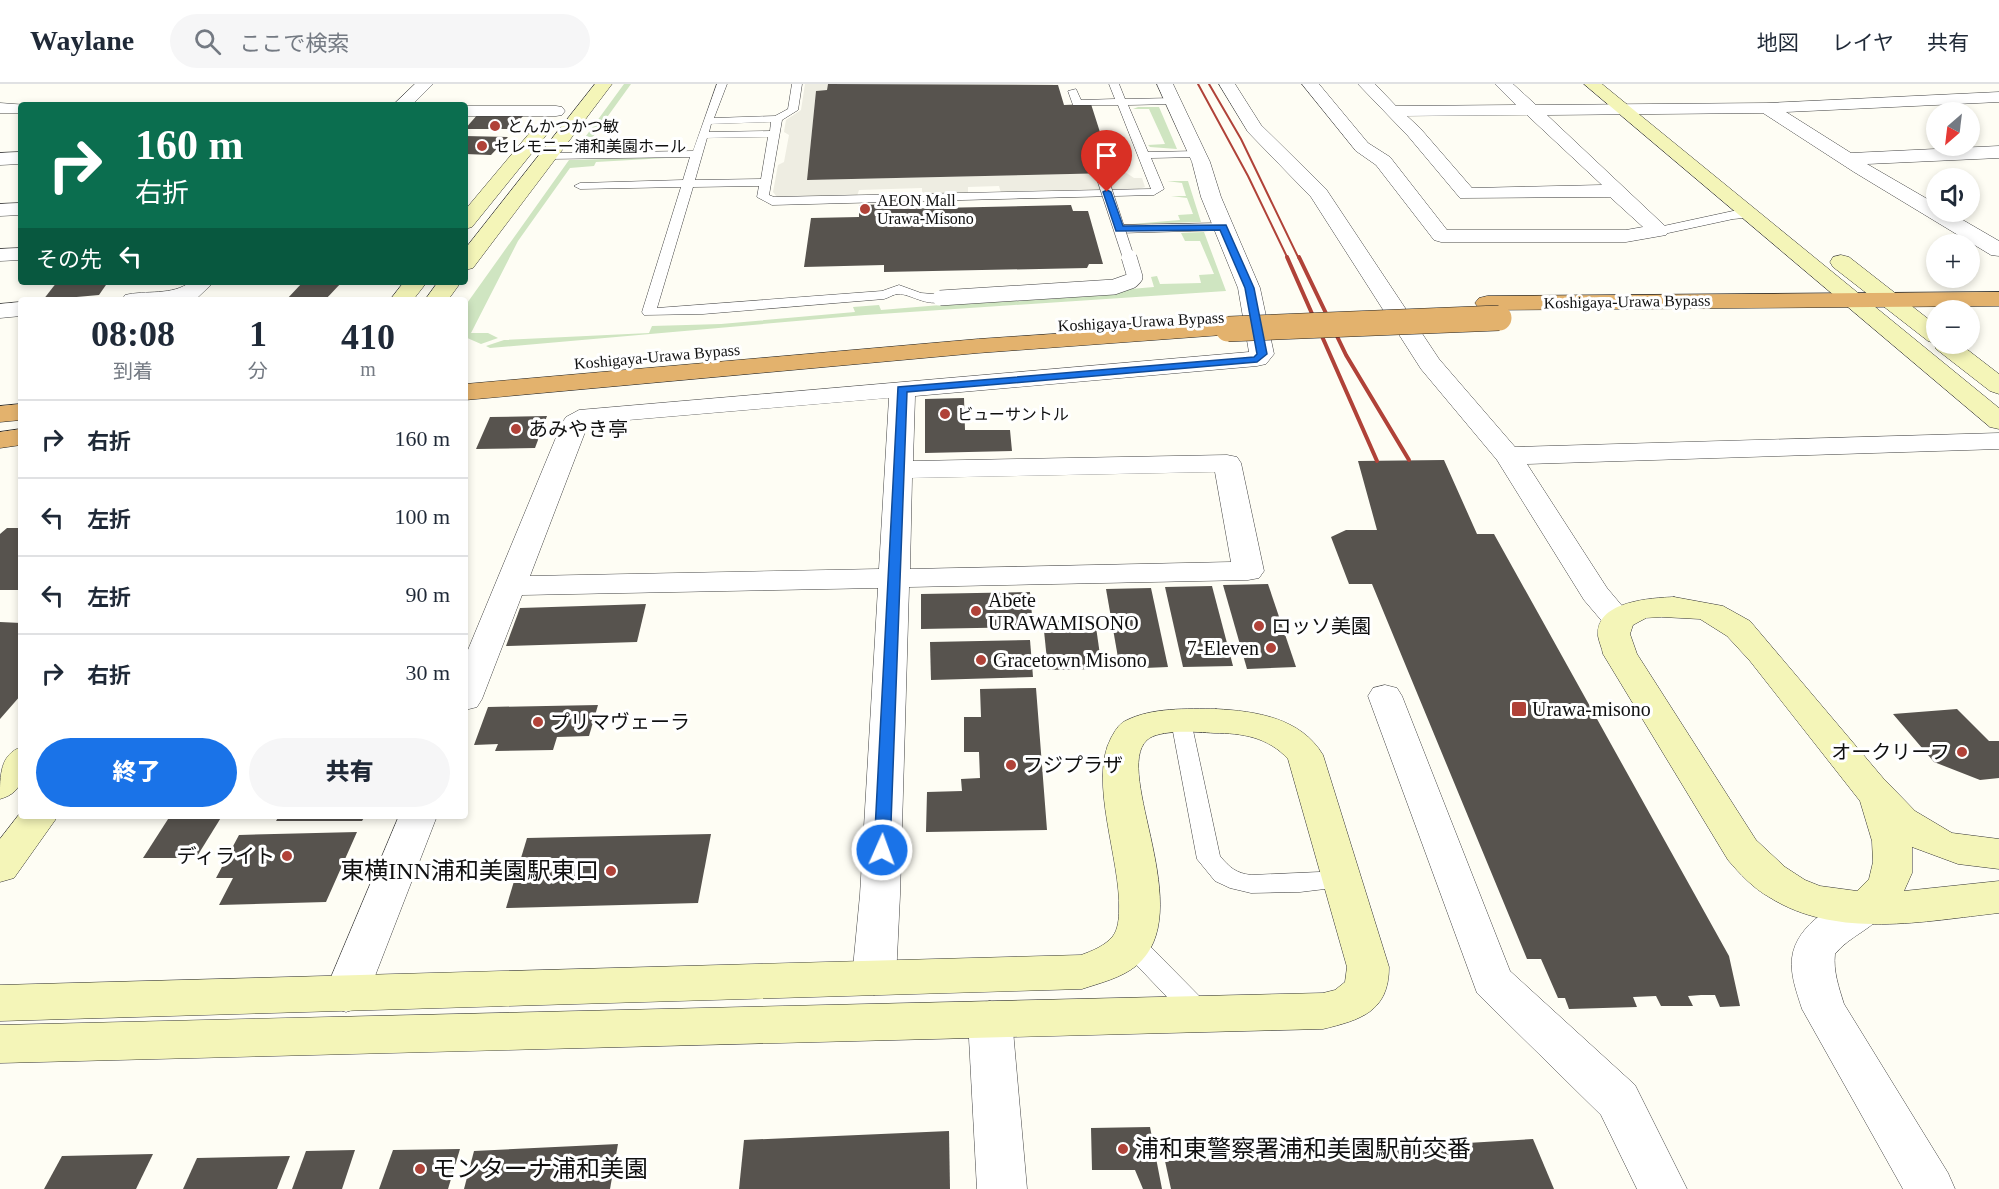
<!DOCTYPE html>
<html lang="ja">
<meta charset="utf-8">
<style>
:root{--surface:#fff;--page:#f6f6f7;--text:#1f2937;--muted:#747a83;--line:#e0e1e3;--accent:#1a73e8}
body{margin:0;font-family:"Times New Roman","Noto Sans JP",serif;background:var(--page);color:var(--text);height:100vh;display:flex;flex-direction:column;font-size:22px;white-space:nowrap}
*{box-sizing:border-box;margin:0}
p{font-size:20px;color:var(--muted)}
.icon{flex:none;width:33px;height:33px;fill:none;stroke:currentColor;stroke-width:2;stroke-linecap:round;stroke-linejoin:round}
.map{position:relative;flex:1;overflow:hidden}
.side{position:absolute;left:18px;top:213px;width:450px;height:522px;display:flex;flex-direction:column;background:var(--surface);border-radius:6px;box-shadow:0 3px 9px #0003}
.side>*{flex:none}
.top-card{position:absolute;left:18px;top:18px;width:450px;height:183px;border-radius:6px;box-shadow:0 3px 9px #0003;background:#0b6e4f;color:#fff;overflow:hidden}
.needle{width:39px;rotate:208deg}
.buttons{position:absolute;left:1926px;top:18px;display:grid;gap:12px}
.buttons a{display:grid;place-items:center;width:54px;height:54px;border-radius:50%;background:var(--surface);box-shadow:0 3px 9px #0003;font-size:30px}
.pin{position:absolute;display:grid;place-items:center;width:51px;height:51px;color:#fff;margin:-62px -26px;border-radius:50% 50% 50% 0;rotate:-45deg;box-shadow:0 0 6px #0007}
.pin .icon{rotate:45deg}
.me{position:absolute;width:66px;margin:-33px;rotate:2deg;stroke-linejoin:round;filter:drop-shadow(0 0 4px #0008)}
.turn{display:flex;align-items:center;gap:21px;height:126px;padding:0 18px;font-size:27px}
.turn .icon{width:78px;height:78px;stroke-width:2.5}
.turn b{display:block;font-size:42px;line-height:51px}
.then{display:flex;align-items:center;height:57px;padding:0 18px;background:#0003;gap:12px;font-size:22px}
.eta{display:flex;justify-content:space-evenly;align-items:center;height:102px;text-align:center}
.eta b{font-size:36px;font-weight:800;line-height:42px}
.primary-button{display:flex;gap:12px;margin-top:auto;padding:12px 18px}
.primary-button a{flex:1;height:69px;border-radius:36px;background:var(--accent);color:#fff;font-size:24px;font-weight:800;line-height:69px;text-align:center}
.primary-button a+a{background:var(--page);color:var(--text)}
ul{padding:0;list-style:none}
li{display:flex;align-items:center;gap:18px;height:78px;padding:0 18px;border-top:2px solid var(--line)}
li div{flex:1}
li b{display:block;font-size:22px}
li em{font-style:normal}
header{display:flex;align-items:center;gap:36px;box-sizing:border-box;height:84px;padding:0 30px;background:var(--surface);border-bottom:2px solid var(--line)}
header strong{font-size:28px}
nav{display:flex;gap:33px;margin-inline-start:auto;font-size:21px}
.search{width:420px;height:54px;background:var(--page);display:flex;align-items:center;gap:15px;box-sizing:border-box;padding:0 21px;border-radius:33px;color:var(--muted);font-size:22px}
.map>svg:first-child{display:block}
</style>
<header>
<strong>Waylane</strong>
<div class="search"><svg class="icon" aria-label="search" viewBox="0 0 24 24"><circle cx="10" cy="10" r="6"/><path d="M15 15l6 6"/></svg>ここで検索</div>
<nav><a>地図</a><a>レイヤ</a><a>共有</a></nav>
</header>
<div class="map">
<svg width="1999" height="1105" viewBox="0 0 1999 1105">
<rect width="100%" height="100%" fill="#fefdf4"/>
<g fill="#cfe5c1">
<path d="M624,0H631L587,61L600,62L598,67H575Z"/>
<path d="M1138,23H1159L1177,65L1150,63L1148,61L1165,60L1149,25H1133Z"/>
<path d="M684,73L596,78L594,82L570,84L518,157L471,249H488L498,254L481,260L465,253V222L569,76Z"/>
<path d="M1167,97H1188L1201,138L1132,140L1180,136L1178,131L1193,130L1187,114L1171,112H1186L1182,99Z"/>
<path d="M1204,148L1226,207L865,231L490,264L486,262L504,256L649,249L652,242L721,240L855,228L853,223L879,221L881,226L1154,203L1151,193L1157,192L1160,200L1201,199L1199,191L1214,190L1200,157H1185L1181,149Z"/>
</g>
<path fill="#eeede2" d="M805,0H828L827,6L816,7L807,96L1113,89V87L1125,88L1134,94H1142L1145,103L1136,106L1001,109L999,102L968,103V110L922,111V104L859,106L857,112L777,113L773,108L778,81L784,78L789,51L784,48L786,36L801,26Z"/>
<g fill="#57534e">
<path d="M828,0L1058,1L1064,21L1091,20L1113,89L807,96L816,7L827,6Z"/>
<path d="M478,30L524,31L511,45H465Z"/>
<path d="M465,52L508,53L491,71L465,70Z"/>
<path d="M893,120V125L1071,121L1073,127H1088L1103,180H1089L1087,184L884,188V181L804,183L811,134L859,133V121Z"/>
<path d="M57,198H108L99,211L43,216Z"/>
<path d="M303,198H342L325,216H286Z"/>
<path d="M964,314L965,346H1010L1012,367L925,369V315Z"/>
<path d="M547,332L535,364L476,365L490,333Z"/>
<path d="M1444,376L1477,450H1494L1729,872L1740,922L1720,923L1715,911H1701L1688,912L1693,922H1661L1656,912L1633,913L1637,923L1569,925L1565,914H1558L1541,875H1527L1372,500H1349L1331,453L1346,446H1377L1358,377Z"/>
<path d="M7,444H21V506H0V450Z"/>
<path d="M1268,500L1296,583L1247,585L1223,501Z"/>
<path d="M1212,502L1233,582L1183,583L1165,503Z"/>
<path d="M1151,504L1168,583L1120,585L1106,505Z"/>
<path d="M1030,508L1033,543L921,545V510Z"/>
<path d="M646,520L637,558L506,562L520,524Z"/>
<path d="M1095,536L1102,585L1048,586L1043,537Z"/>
<path d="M0,538L21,539V611L0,635Z"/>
<path d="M1030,556L1033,593L931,596L930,558Z"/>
<path d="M1036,604L1047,746L926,748L927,708L962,707L961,695L980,694L979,668H964V633H981L980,605Z"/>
<path d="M598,621L589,652L557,653L553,666L495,667L498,660L474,661L488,623Z"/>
<path d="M1957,625L1989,657H1999V694L1980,696L1934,678L1893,630Z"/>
<path d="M170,732H222L196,774H143Z"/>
<path d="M279,732H365L362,737H276Z"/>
<path d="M357,748L326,818L219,821L233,794H216L239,751Z"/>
<path d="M711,750L698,819L506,824L527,754Z"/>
<path d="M1150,1043L1162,1105H1143L1135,1086H1092L1091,1044Z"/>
<path d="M949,1047L950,1105H739L744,1056Z"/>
<path d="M1533,1055L1554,1105H1171L1165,1077Z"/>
<path d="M618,1060L610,1105H464L474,1067Z"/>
<path d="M460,1065L448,1105H379L393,1066Z"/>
<path d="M355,1066L342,1105H292L306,1067Z"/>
<path d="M153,1070L136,1105H44L62,1072Z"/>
<path d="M290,1072L277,1105H183L197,1074Z"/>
</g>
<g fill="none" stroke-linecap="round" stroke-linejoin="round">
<g stroke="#434343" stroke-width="1">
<g id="lane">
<path d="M717,0H727L714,34L775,32L788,25L792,0H802L798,26L782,36L769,111L774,113L1151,105L1118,21H1073L1068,7L1076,5L1081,16L1115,15L1109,0H1119L1125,15L1174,14L1179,17L1174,20L1128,21L1148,68L1198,67L1203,70L1198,73L1151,74L1164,105L1154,111L772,121L757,113L759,102L693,103L657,224L882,207L899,201L921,209L945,211L947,214C932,227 910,209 898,210C894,210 888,214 884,215L703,230L644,231L642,228L681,103L580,105L574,102L580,99L683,96L690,73L549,75L544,72L549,69L693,67ZM771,38L770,47L709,48L711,40ZM768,53L761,95L695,96L707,54Z"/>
<path d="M1751,126L1755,127V133L1733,135L1659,151L1653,147L1659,143L1733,127Z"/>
<path d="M1223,139L1227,140V146L1119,149L1113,145L1119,141Z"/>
<path d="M1181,630L1188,632L1191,637L1220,772C1230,784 1236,789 1251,791L1342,787L1350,790L1354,796L1350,802L1300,808L1251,809L1230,804L1215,797L1197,775L1171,637L1174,632Z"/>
<path d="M1132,850L1141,853L1209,922L1213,930L1209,938L1200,941L1191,938L1123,867L1120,860L1123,853Z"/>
</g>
</g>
<g stroke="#434343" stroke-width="1">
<g id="street">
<path d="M415,0H433L412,21H393Z"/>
<path d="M1157,0H1173L1210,78L1221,113L1260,204L1274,270L1266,280L1257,282L915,312L913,377L1227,371L1237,373L1241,379L1264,487L1259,494L1248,496L909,503L900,811L896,894L889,906L874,911L859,906L852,894L860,811L878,504L522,511L482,615L477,623L465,626V573L562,339L566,333L579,326L1249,268L1238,204L1201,113L1192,78ZM889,314L879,485L530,492L587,343L594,339ZM1215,388L1231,478L910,485L912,394Z"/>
<path d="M1219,0H1235L1261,41L1326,105L1439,275L1515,363L1999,349V365L1527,380L1607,504L1634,536L1629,543L1618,546L1607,543L1584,516L1497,376L1421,285L1311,113L1248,48Z"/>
<path d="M1302,0H1319L1368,59L1390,73L1447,146H1626L1643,143L1610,113L1460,114L1408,52L1358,0H1375L1396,22L1516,21L1495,0H1513L1536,21L1767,19L1999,8V18L1786,28L1851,69L1999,62V74L1867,80L1936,120V128H1949L1999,157V172L1991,171L1854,88L1763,29L1547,31L1666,143L1669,147L1666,151L1626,158H1441L1434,156L1376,81L1356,67ZM1527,31L1602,101L1472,104L1420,44L1407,32Z"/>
<path d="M0,19L28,21H21V29H0Z"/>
<path d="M465,22H556L562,23L565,27L562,31L556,32H465Z"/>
<path d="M21,68V80L0,81V69Z"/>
<path d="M21,119V131L0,132V120Z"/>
<path d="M21,164V176L0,177V165Z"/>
<path d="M190,198H214L195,216H122L125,211C145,206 173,212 190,198Z"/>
<path d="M21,218V232L0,234V220Z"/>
<path d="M1385,601L1397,604L1402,612L1510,887L1635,1001L1687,1105H1637L1601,1031L1477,909L1368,612L1373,604Z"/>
<path d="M399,732H437L368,910L361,923L346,928L331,923L324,910Z"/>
<path d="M1866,808L1881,813L1887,824C1875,845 1850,851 1835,870C1833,887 1839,904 1844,920L1948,1089L1955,1105H1903L1802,925C1797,909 1790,891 1792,874C1796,840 1837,817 1866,808Z"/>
<path d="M990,917L1006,922L1012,935L1027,1105H977L968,935L974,922Z"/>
</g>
</g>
<g stroke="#323232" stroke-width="1">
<g id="secondary">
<path d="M595,0H612L473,184L465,186V165Z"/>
<path d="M1584,0H1602L1999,324V345L1990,343Z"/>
<path d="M538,45L544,46L547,50L544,54L472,143L465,145V126L532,46Z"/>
<path d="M1841,171L1849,173L1936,241V260H1960L1999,290V310L1990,307L1936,265L1934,259L1928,257L1833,183L1830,178L1833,173Z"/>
<path d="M404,198H427L413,216H390Z"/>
<path d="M438,198H461L448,216H425Z"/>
<path d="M1674,513L1723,522L1750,537L1883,694L1915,727L1952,749L1999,755V785L1958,780L1912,763V789L1904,807L1999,797V829C1925,837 1837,856 1769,813C1753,804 1740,790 1728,776L1603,570C1602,564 1599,558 1598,552C1595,517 1651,514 1674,513ZM1662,533L1700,535L1727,552L1750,577L1860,717L1872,757L1873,778L1869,795L1857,807L1820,802L1805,796L1785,783L1756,756L1637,570L1630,550L1633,541L1646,534Z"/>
<path d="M1216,625C1256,627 1301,634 1323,671L1389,883C1389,928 1360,936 1323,945L0,979V941L1323,909L1335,906L1345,898L1347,883L1288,675C1268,653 1242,649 1214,649C1197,648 1159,645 1147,656C1112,688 1200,829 1136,882C1121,894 1100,899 1082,905L0,937V901L1081,871C1092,867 1105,862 1113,852C1118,845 1119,835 1119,826C1121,776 1088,697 1111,654C1115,647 1118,641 1125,637C1152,623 1187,625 1216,625Z"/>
<path d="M21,663C21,688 28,707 0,715C0,690 0,671 21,663Z"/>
<path d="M21,728V732H58L14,794L0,798V755Z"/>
</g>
</g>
<g stroke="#212121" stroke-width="1">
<g id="highway">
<path d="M1999,208V222L1487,226L1479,224L1475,219L1479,214L1487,212Z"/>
<path d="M1228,238L1236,240L1240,245L1236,250L978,269L465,316V300L978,255Z"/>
<path d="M21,320V336L0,338V322Z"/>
<path d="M21,345V361L0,364V348Z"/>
</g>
</g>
<use href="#lane" fill="#fff" fill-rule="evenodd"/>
<use href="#street" fill="#fff" fill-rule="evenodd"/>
<use href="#secondary" fill="#f4f5b8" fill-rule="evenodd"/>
<use href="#highway" fill="#e3b26d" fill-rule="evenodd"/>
<g stroke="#b04238" stroke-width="2">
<path d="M1198,0L1248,92L1288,175"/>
<path d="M1209,0L1241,55L1299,175"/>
</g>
<g stroke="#b04238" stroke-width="4">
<path d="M1287,173L1377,377"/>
<path d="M1299,173L1346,271L1409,376"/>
</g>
<g stroke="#434343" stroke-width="12" stroke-linecap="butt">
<path id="lane-bridge-far1" d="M1101,90L1129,175"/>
</g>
<g stroke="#434343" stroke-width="16" stroke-linecap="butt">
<path id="lane-bridge" d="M940,214L1114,203L1131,197L1135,193L1129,173"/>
</g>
<g stroke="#212121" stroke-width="26" stroke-linecap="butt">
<path id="highway-bridge" d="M1228,245L1499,234"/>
</g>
<use href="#lane-bridge-far1" stroke="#fff" stroke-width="11"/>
<use href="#lane-bridge" stroke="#fff" stroke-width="15"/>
<use href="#highway-bridge" stroke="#e3b26d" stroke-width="25"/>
</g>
<path fill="#1a73e8" stroke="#114b97" stroke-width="1.5" d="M1107,106L1111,108L1123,142L1226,141L1254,204L1267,270L1257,278L907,308L890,766L888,770H876L874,766L898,303L1254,273L1257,270L1245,204L1220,146L1116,147L1103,108Z"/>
<g fill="#b04238" stroke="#fff" stroke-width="2">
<circle cx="495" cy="42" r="6"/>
<circle cx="482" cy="62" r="6"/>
<circle cx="865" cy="125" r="6"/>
<circle cx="945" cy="330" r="6"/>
<circle cx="516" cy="345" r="6"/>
<circle cx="976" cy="527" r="6"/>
<circle cx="1259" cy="542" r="6"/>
<circle cx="1271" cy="564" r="6"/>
<circle cx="981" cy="576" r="6"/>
<rect x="1511" y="617" width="16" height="16" rx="3"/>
<circle cx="538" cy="638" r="6"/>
<circle cx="1962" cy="668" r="6"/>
<circle cx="1011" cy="681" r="6"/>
<circle cx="287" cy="772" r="6"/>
<circle cx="611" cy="787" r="6"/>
<circle cx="1123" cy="1065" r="6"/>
<circle cx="420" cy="1085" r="6"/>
</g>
<g text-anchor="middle" stroke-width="6" stroke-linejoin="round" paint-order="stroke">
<g font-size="16" fill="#101010" stroke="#fff" text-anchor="start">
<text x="507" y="48">とんかつかつ敏</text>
<text x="494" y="68">セレモニー浦和美園ホール</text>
<text x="877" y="122">AEON Mall<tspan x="877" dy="18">Urawa-Misono</tspan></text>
<text x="957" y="336">ビューサントル</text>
</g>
<g font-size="16" fill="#101010" stroke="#fff">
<text transform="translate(1627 217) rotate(-1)" y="6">Koshigaya-Urawa Bypass</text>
<text transform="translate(1141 237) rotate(-3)" y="6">Koshigaya-Urawa Bypass</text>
<text transform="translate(657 272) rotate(-5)" y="6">Koshigaya-Urawa Bypass</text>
</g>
<g font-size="20" fill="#101010" stroke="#fff" text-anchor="start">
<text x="528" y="352">あみやき亭</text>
<text x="988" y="523">Abete<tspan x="988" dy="23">URAWAMISONO</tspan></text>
<text x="1271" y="549">ロッソ美園</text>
<text x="1259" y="571" text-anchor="end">7-Eleven</text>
<text x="993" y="583">Gracetown Misono</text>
<text x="1532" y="632">Urawa-misono</text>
<text x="550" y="645">プリマヴェーラ</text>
<text x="1950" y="675" text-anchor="end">オークリーフ</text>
<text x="1023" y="688">フジプラザ</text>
<text x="275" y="779" text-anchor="end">ディライト</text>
</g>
<g font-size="24" fill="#101010" stroke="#fff" text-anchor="start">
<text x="599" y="795" text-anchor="end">東横INN浦和美園駅東口</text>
<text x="1135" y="1073">浦和東警察署浦和美園駅前交番</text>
<text x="432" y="1093">モンターナ浦和美園</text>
</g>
</g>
</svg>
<div class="buttons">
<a><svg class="needle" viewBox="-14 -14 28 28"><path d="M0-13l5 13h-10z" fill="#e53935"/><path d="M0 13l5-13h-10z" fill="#747a83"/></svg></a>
<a><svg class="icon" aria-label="sound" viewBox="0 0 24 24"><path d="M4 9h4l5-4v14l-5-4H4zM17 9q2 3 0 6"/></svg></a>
<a>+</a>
<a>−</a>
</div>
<div class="pin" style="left:1107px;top:108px;background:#d93025"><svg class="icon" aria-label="arrive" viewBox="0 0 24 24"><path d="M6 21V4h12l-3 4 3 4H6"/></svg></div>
<svg class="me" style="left:882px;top:766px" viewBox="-20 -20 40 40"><circle r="17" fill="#1a73e8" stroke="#fff" stroke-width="3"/><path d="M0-11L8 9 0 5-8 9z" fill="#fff"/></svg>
<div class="top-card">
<div class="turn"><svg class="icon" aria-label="right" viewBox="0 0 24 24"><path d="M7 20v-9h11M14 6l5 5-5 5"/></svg><div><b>160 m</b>右折</div></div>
<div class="then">その先<svg class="icon" aria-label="left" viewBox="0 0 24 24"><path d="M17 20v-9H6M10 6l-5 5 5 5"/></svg></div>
</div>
<section class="side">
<div class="eta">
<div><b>08:08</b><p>到着</p></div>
<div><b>1</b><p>分</p></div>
<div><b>410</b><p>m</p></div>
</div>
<ul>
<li><svg class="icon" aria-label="right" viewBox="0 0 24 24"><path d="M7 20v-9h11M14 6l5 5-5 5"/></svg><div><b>右折</b></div><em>160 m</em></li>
<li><svg class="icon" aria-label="left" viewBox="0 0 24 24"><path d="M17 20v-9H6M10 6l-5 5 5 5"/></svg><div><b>左折</b></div><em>100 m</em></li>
<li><svg class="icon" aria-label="left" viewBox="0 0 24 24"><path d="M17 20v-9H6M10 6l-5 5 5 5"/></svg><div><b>左折</b></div><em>90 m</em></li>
<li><svg class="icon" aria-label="right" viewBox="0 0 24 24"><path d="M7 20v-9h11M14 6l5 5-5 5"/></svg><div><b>右折</b></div><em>30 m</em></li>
</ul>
<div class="primary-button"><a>終了</a><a>共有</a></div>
</section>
</div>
